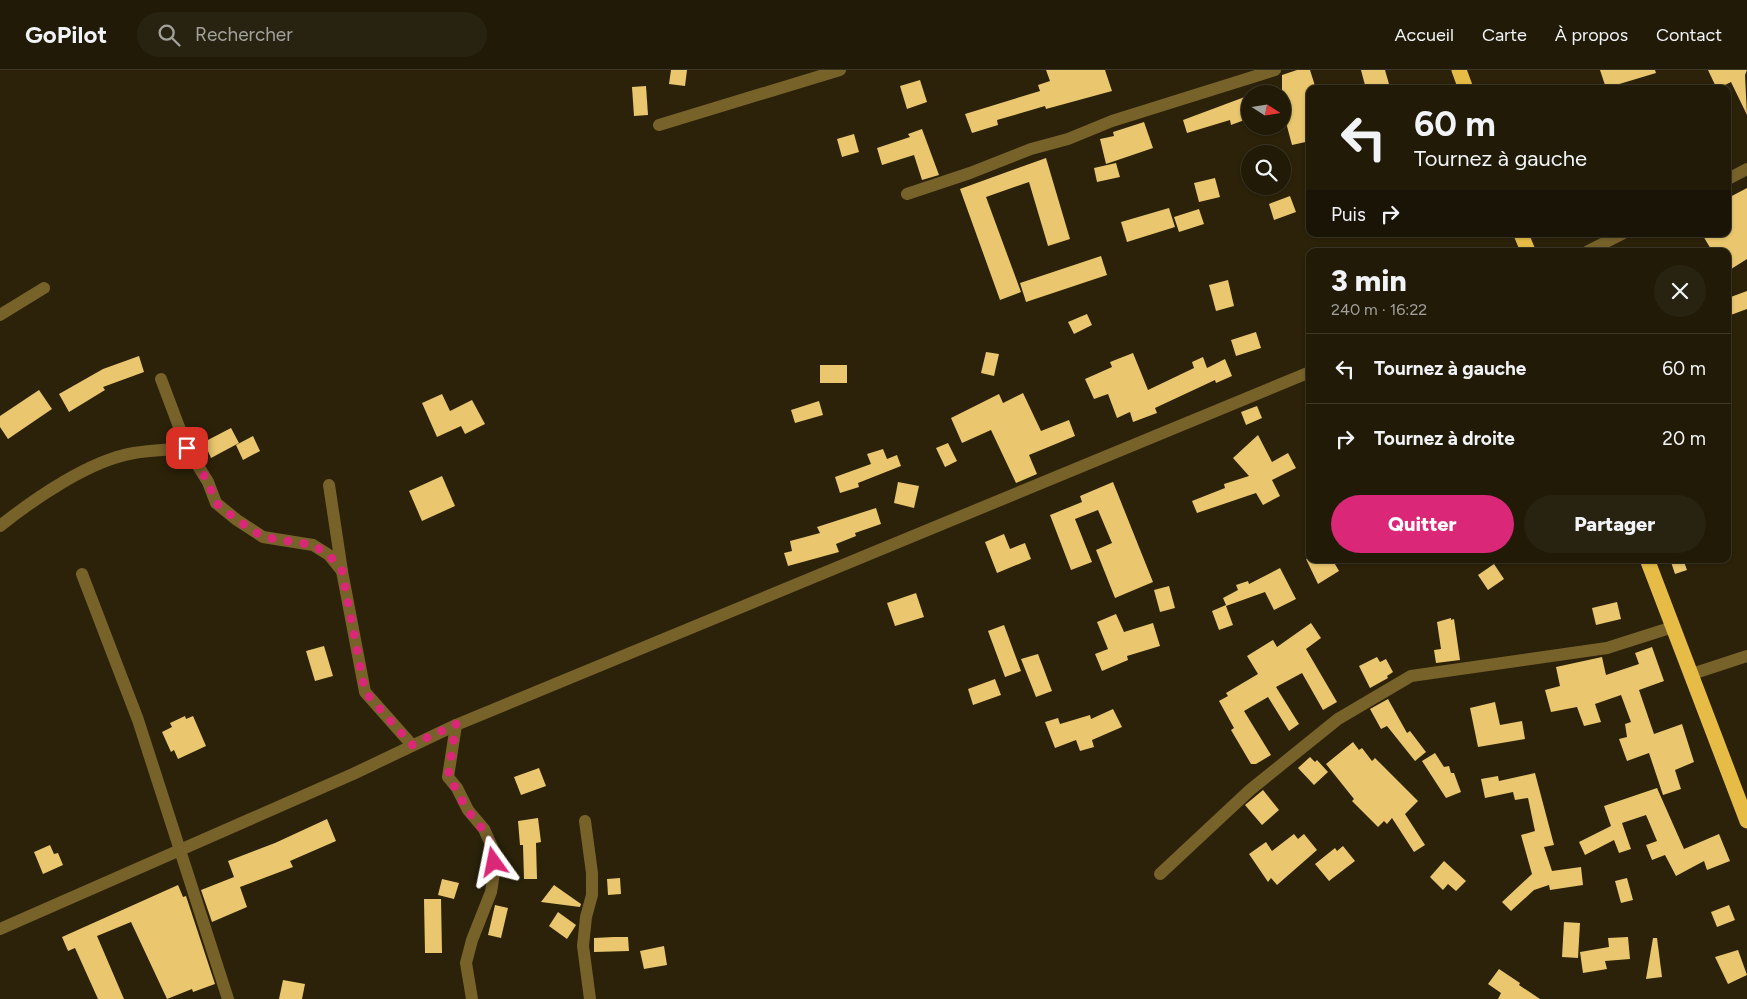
<!DOCTYPE html>
<html lang="fr">
<meta charset="utf-8">
<style>
:root{--surface:#201a07;--page:#282311;--text:#f1f3f6;--muted:#a2a19b;--line:#3d3828;--accent:#db2777}
body{margin:0;font-family:Figtree,sans-serif;background:var(--page);color:var(--text);height:100vh;display:flex;flex-direction:column;font-size:19px;white-space:nowrap}
*{box-sizing:border-box;margin:0}
p{font-size:16px;color:var(--muted)}
.icon{flex:none;width:28px;height:28px;fill:none;stroke:currentColor;stroke-width:2;stroke-linecap:round;stroke-linejoin:round}
.map{position:relative;flex:1;overflow:hidden}
.sheet{position:absolute;left:1306px;top:178px;width:425px;height:315px;display:flex;flex-direction:column;background:var(--surface);border-radius:10px;box-shadow:0 1px 4px #0004,0 0 0 1px var(--line)}
.sheet>*{flex:none}
.top-card{position:absolute;left:1306px;top:15px;width:425px;height:152px;border-radius:10px;box-shadow:0 1px 4px #0004,0 0 0 1px var(--line);background:#201a07;color:var(--text);overflow:hidden}
.needle{width:32px;rotate:102deg}
.controls{position:absolute;left:1241px;top:15px;display:grid;gap:10px}
.controls a{display:grid;place-items:center;width:50px;height:50px;border-radius:50%;background:var(--surface);box-shadow:0 1px 4px #0004,0 0 0 1px var(--line);font-size:25px}
.pin{position:absolute;display:grid;place-items:center;width:42px;height:42px;color:#fff;margin:-21px;border-radius:10px;box-shadow:0 2px 8px #0006}
.me{position:absolute;width:55px;margin:-28px;rotate:348deg;stroke-linejoin:round;filter:drop-shadow(0 0 4px #0008)}
.turn{display:flex;align-items:center;gap:18px;height:105px;padding:0 25px;font-size:22px}
.turn .icon{width:65px;height:65px;stroke-width:2.5}
.turn b{display:block;font-size:35px;line-height:42px}
.then{display:flex;align-items:center;height:48px;padding:0 25px;background:#0003;gap:10px;font-size:19px}
.round{display:grid;place-items:center;flex:none;width:52px;height:52px;border-radius:26px;background:var(--page)}
.headline{display:flex;align-items:center;justify-content:space-between;height:85px;padding:0 25px}
h1{font-size:30px;font-weight:800;line-height:38px}
.action{display:flex;gap:10px;margin-top:auto;padding:10px 25px}
.action a{flex:1;height:58px;border-radius:30px;background:var(--accent);color:#fff;font-size:20px;font-weight:800;line-height:58px;text-align:center}
.action a+a{background:var(--page);color:var(--text)}
ul{padding:0;list-style:none}
li{display:flex;align-items:center;gap:15px;height:70px;padding:0 25px;border-top:1px solid var(--line)}
li div{flex:1}
li b{display:block;font-size:19px}
li em{font-style:normal}
header{display:flex;align-items:center;gap:30px;box-sizing:border-box;height:70px;padding:0 25px;background:var(--surface);border-bottom:1px solid var(--line)}
header strong{font-size:24px}
nav{display:flex;gap:28px;margin-inline-start:auto;font-size:18px}
.search{width:350px;height:45px;background:var(--page);display:flex;align-items:center;gap:12px;box-sizing:border-box;padding:0 18px;border-radius:28px;color:var(--muted);font-size:19px}
.map>svg:first-child{display:block}
</style>
<header>
<strong>GoPilot</strong>
<div class="search"><svg class="icon" aria-label="search" viewBox="0 0 24 24"><circle cx="10" cy="10" r="6"/><path d="M15 15l6 6"/></svg>Rechercher</div>
<nav><a>Accueil</a><a>Carte</a><a>À propos</a><a>Contact</a></nav>
</header>
<div class="map">
<svg width="1747" height="929" viewBox="0 0 1747 929">
<rect width="100%" height="100%" fill="#2b2209"/>
<g fill="#eac76e">
<path d="M671,0H687L685,16L669,14Z"/>
<path d="M1046,0H1105L1112,21L1046,39L1045,36L997,50L998,55L972,63L965,44L1040,21L1038,15L1050,11Z"/>
<path d="M1297,0H1310L1316,19H1310V71L1292,75L1284,45L1282,46V5Z"/>
<path d="M1361,0H1385L1389,14L1376,19H1366Z"/>
<path d="M1600,0H1655L1656,3L1606,18Z"/>
<path d="M1708,0H1747L1745,5L1747,45L1731,12L1717,19Z"/>
<path d="M920,10L927,32L907,39L900,16Z"/>
<path d="M646,16L648,45L634,46L632,17Z"/>
<path d="M1250,25V48L1231,55L1230,50L1187,63L1183,50Z"/>
<path d="M1144,52L1153,78L1106,94L1100,69L1114,66L1113,62Z"/>
<path d="M922,59L939,105L922,110L914,85L882,95L877,78L910,67L908,64Z"/>
<path d="M854,64L859,82L842,87L837,69Z"/>
<path d="M1046,88L1070,169L1048,176L1029,112L986,127L1021,222L1000,230L960,119Z"/>
<path d="M1116,93L1120,107L1097,112L1094,98Z"/>
<path d="M1215,108L1220,127L1199,132L1194,113Z"/>
<path d="M1747,118V189L1728,201V181H1712L1702,164H1728V128Z"/>
<path d="M1290,126L1296,142L1274,150L1269,134Z"/>
<path d="M1169,138L1175,157L1127,172L1121,152Z"/>
<path d="M1199,139L1204,154L1179,162L1174,147Z"/>
<path d="M1101,186L1107,205L1026,232L1020,213Z"/>
<path d="M1228,210L1234,236L1216,241L1209,215Z"/>
<path d="M1747,221V239L1728,246V228Z"/>
<path d="M1087,244L1092,255L1074,264L1068,252Z"/>
<path d="M1256,262L1261,278L1236,286L1231,270Z"/>
<path d="M986,282L999,284L994,306L981,303Z"/>
<path d="M1133,283L1148,320L1194,298L1192,292L1203,287L1207,298L1225,289L1232,306L1216,313L1215,310L1155,338L1157,343L1133,352L1130,342L1117,348L1108,324L1094,329L1085,309L1112,297L1110,292Z"/>
<path d="M139,286L144,302L103,317L105,320L69,342L59,324L103,299Z"/>
<rect x="820" y="295" width="27" height="18"/>
<path d="M39,320L52,339L8,369L0,357V346Z"/>
<path d="M1023,323L1041,361L1069,350L1075,366L1029,385L1037,404L1016,413L991,360L962,373L951,348L999,324L1003,333Z"/>
<path d="M442,324L450,341L472,330L485,354L465,364L461,356L437,367L422,333Z"/>
<path d="M819,331L823,345L795,353L791,340Z"/>
<path d="M1257,336L1262,348L1246,355L1241,342Z"/>
<path d="M231,358L239,373L211,388L204,372Z"/>
<path d="M1258,365L1272,392L1288,383L1296,398L1272,410L1280,426L1263,435L1256,423L1197,443L1192,431L1225,418L1224,414L1249,406L1233,388Z"/>
<path d="M253,366L260,381L243,390L236,375Z"/>
<path d="M948,373L957,391L945,397L936,378Z"/>
<path d="M883,379L887,389L897,385L901,396L858,413L859,417L840,423L835,407L871,394L867,384Z"/>
<path d="M442,406L455,436L422,451L409,421Z"/>
<path d="M898,412L919,416L914,438L894,433Z"/>
<path d="M1113,412L1153,512L1115,528L1096,480L1112,473L1098,440L1075,449L1092,492L1071,500L1050,445L1082,432L1080,426Z"/>
<path d="M876,438L881,454L855,463L856,466L836,474L839,482L788,496L784,483L792,481L790,471L820,463L817,457Z"/>
<path d="M1004,464L1010,479L1025,473L1031,489L997,503L985,472Z"/>
<path d="M1306,489H1332L1339,501L1318,514Z"/>
<path d="M1670,489H1683L1687,500L1675,504Z"/>
<path d="M1494,494L1504,509L1488,520L1478,505Z"/>
<path d="M1280,498L1296,529L1274,540L1265,522L1226,536L1233,555L1219,560L1212,541L1226,535L1223,528L1238,520L1236,515L1248,511L1249,514Z"/>
<path d="M1169,516L1175,538L1160,542L1154,520Z"/>
<path d="M916,523L924,547L895,556L887,533Z"/>
<path d="M1617,532L1621,549L1596,555L1592,538Z"/>
<path d="M1116,544L1124,562L1153,553L1160,576L1127,586L1128,590L1102,601L1095,584L1108,579L1097,552Z"/>
<path d="M1451,548V550L1454,549L1460,590L1436,593L1434,580L1441,579L1437,552Z"/>
<path d="M1311,553L1321,568L1306,579L1337,632L1323,640L1302,603L1276,617L1299,654L1289,661L1268,627L1244,641L1271,685L1256,694H1251L1231,660L1234,658L1219,631L1228,626L1226,623L1258,604L1247,586L1273,570L1277,577Z"/>
<path d="M1004,555L1021,601L1005,607L988,561Z"/>
<path d="M324,576L333,606L315,611L306,581Z"/>
<path d="M1652,577L1664,611L1639,620L1654,664L1682,654L1694,692L1675,700L1681,719L1663,725L1649,683L1627,691L1619,669L1627,667L1625,654L1631,652L1621,625L1595,634L1601,652L1584,656L1577,637L1551,642L1545,620L1560,616L1556,597L1602,587L1606,605L1639,594L1635,583Z"/>
<path d="M1038,584L1052,621L1036,627L1021,589Z"/>
<path d="M1377,587L1380,592L1386,589L1393,602L1387,606L1388,608L1370,618L1359,596Z"/>
<path d="M995,609L1001,625L973,635L968,619Z"/>
<path d="M1388,629L1407,663L1410,661L1426,682L1415,691L1387,656L1381,659L1370,639Z"/>
<path d="M1495,632L1500,655L1522,651L1525,669L1478,677L1470,638Z"/>
<path d="M1113,639L1122,657L1092,670L1094,677L1080,681L1076,670L1055,678L1045,652L1058,648L1060,654L1090,645L1091,649Z"/>
<path d="M185,646L186,649L193,646L206,676L178,689L174,680L171,682L162,662L172,657L170,653Z"/>
<path d="M1353,672L1359,680L1362,678L1372,691L1375,688L1418,731L1405,744L1425,775L1414,782L1392,748L1387,754L1384,751L1378,757L1352,731L1354,729L1326,694Z"/>
<path d="M1435,683L1444,697L1449,696L1451,703H1454L1461,722L1446,728L1422,691Z"/>
<path d="M1310,687L1315,692L1317,690L1328,702L1314,715L1298,698Z"/>
<path d="M539,698L546,716L521,725L514,707Z"/>
<path d="M1535,703L1554,775L1544,777L1552,801L1581,797L1583,815L1550,820L1549,815L1534,820L1511,841L1502,832L1532,804L1521,765L1535,761L1528,728L1515,730L1513,722L1485,728L1481,709L1498,706L1499,711Z"/>
<path d="M1657,718L1684,779L1719,764L1730,791L1707,800L1704,791L1676,806L1665,785L1652,790L1646,775L1657,771L1646,745L1622,753L1631,779L1619,783L1614,770L1585,785L1579,772L1611,756L1604,736Z"/>
<path d="M1263,720L1279,740L1262,755L1245,735Z"/>
<path d="M538,748L541,772L536,773L537,809H524L523,775H520L518,751Z"/>
<path d="M327,749L336,771L290,791L293,797L240,817L247,837L212,852L201,820L234,807L228,791L275,773Z"/>
<path d="M1294,764L1298,769L1304,764L1317,780L1277,815L1271,808L1268,812L1249,784L1266,772L1272,781Z"/>
<path d="M50,775L54,784L58,783L63,795L43,804L34,782Z"/>
<path d="M1343,776L1355,791L1329,811L1315,794L1335,778L1337,781Z"/>
<path d="M1444,791L1466,811L1456,821L1448,814L1443,820L1430,807Z"/>
<path d="M620,808L621,824L608,825L607,809Z"/>
<path d="M1627,808L1633,830L1621,833L1615,811Z"/>
<path d="M442,809L459,813L454,829L438,825Z"/>
<path d="M178,815L183,827L186,826L215,914L193,922L192,919L167,929L131,852L97,866L124,929H98L75,878L68,881L62,867Z"/>
<path d="M554,815L581,834L580,837L541,832Z"/>
<path d="M424,829H441L442,883H425Z"/>
<path d="M495,835L508,838L501,868L488,865Z"/>
<path d="M1729,835L1735,850L1717,857L1711,842Z"/>
<path d="M558,842L576,855L567,869L549,856Z"/>
<path d="M1564,852L1580,853L1578,888L1562,887Z"/>
<path d="M614,867H628L629,881L594,882V868Z"/>
<path d="M1628,867L1630,889L1605,891L1607,899L1583,903L1580,882L1609,877L1608,868Z"/>
<path d="M1653,868H1657L1662,907L1646,909Z"/>
<path d="M664,876L667,895L644,899L640,881Z"/>
<path d="M1738,880L1747,905L1728,914L1715,887Z"/>
<path d="M1499,899L1520,913L1519,915L1540,929H1498L1501,923L1488,914Z"/>
<path d="M283,910L305,914L302,929H279Z"/>
</g>
<g fill="none" stroke-linecap="round" stroke-linejoin="round">
<g stroke="#77622a" stroke-width="12">
<path d="M659,55L840,0"/>
<path d="M1728,109L1747,99"/>
<path d="M907,124L970,103L1031,79L1068,69L1112,51L1275,0"/>
<path d="M1588,181L1622,164"/>
<path d="M0,245L44,218"/>
<path d="M161,309L187,378L208,412L216,433L237,450L263,467L313,475L329,485L342,501"/>
<path d="M329,415L342,501L365,622L412,675"/>
<path d="M0,456C34,429 90,390 134,383C151,380 169,380 187,378"/>
<path d="M82,504L138,650L228,929"/>
<path d="M1692,604L1747,586"/>
<path d="M456,655L448,707L457,718L468,740L484,759L494,781V803L491,822L472,870L466,893L472,929"/>
<path d="M585,751L592,803V825L586,847L583,876L590,929"/>
<path d="M1160,804L1250,720L1338,649L1411,606L1607,578L1673,557"/>
<path d="M0,859L353,704L456,655L1310,302"/>
</g>
<g stroke="#e6bc46" stroke-width="15">
<path d="M1459,0L1466,19"/>
<path d="M1521,164L1528,181"/>
<path d="M1647,489L1747,751"/>
</g>
</g>
<g fill="none" stroke-linecap="round" stroke-linejoin="round">
<path stroke="#db2777" stroke-width="9" stroke-dasharray="0 16.2" d="M187,378L208,412L216,433L237,450L263,467L313,475L329,485L342,501L365,622L412,675L456,654L448,707C456,717 461,730 468,741C481,758 494,769 494,792"/>
</g>
</svg>
<div class="controls">
<a><svg class="needle" viewBox="-14 -14 28 28"><path d="M0-13l5 13h-10z" fill="#e53935"/><path d="M0 13l5-13h-10z" fill="#a2a19b"/></svg></a>
<a><svg class="icon" aria-label="search" viewBox="0 0 24 24"><circle cx="10" cy="10" r="6"/><path d="M15 15l6 6"/></svg></a>
</div>
<div class="pin" style="left:187px;top:378px;background:#d93025"><svg class="icon" aria-label="arrive" viewBox="0 0 24 24"><path d="M6 21V4h12l-3 4 3 4H6"/></svg></div>
<svg class="me" style="left:494px;top:792px" viewBox="-20 -20 40 40"><path d="M0-17L14 15 0 8-14 15z" fill="#db2777" stroke="#fff" stroke-width="4"/></svg>
<div class="top-card">
<div class="turn"><svg class="icon" aria-label="left" viewBox="0 0 24 24"><path d="M17 20v-9H6M10 6l-5 5 5 5"/></svg><div><b>60 m</b>Tournez à gauche</div></div>
<div class="then">Puis<svg class="icon" aria-label="right" viewBox="0 0 24 24"><path d="M7 20v-9h11M14 6l5 5-5 5"/></svg></div>
</div>
<section class="sheet">
<div class="headline"><div><h1>3 min</h1><p>240 m · 16:22</p></div><a class="round"><svg class="icon" aria-label="close" viewBox="0 0 24 24"><path d="M6 6l12 12M18 6L6 18"/></svg></a></div>
<ul>
<li><svg class="icon" aria-label="left" viewBox="0 0 24 24"><path d="M17 20v-9H6M10 6l-5 5 5 5"/></svg><div><b>Tournez à gauche</b></div><em>60 m</em></li>
<li><svg class="icon" aria-label="right" viewBox="0 0 24 24"><path d="M7 20v-9h11M14 6l5 5-5 5"/></svg><div><b>Tournez à droite</b></div><em>20 m</em></li>
</ul>
<div class="action"><a>Quitter</a><a>Partager</a></div>
</section>
</div>
